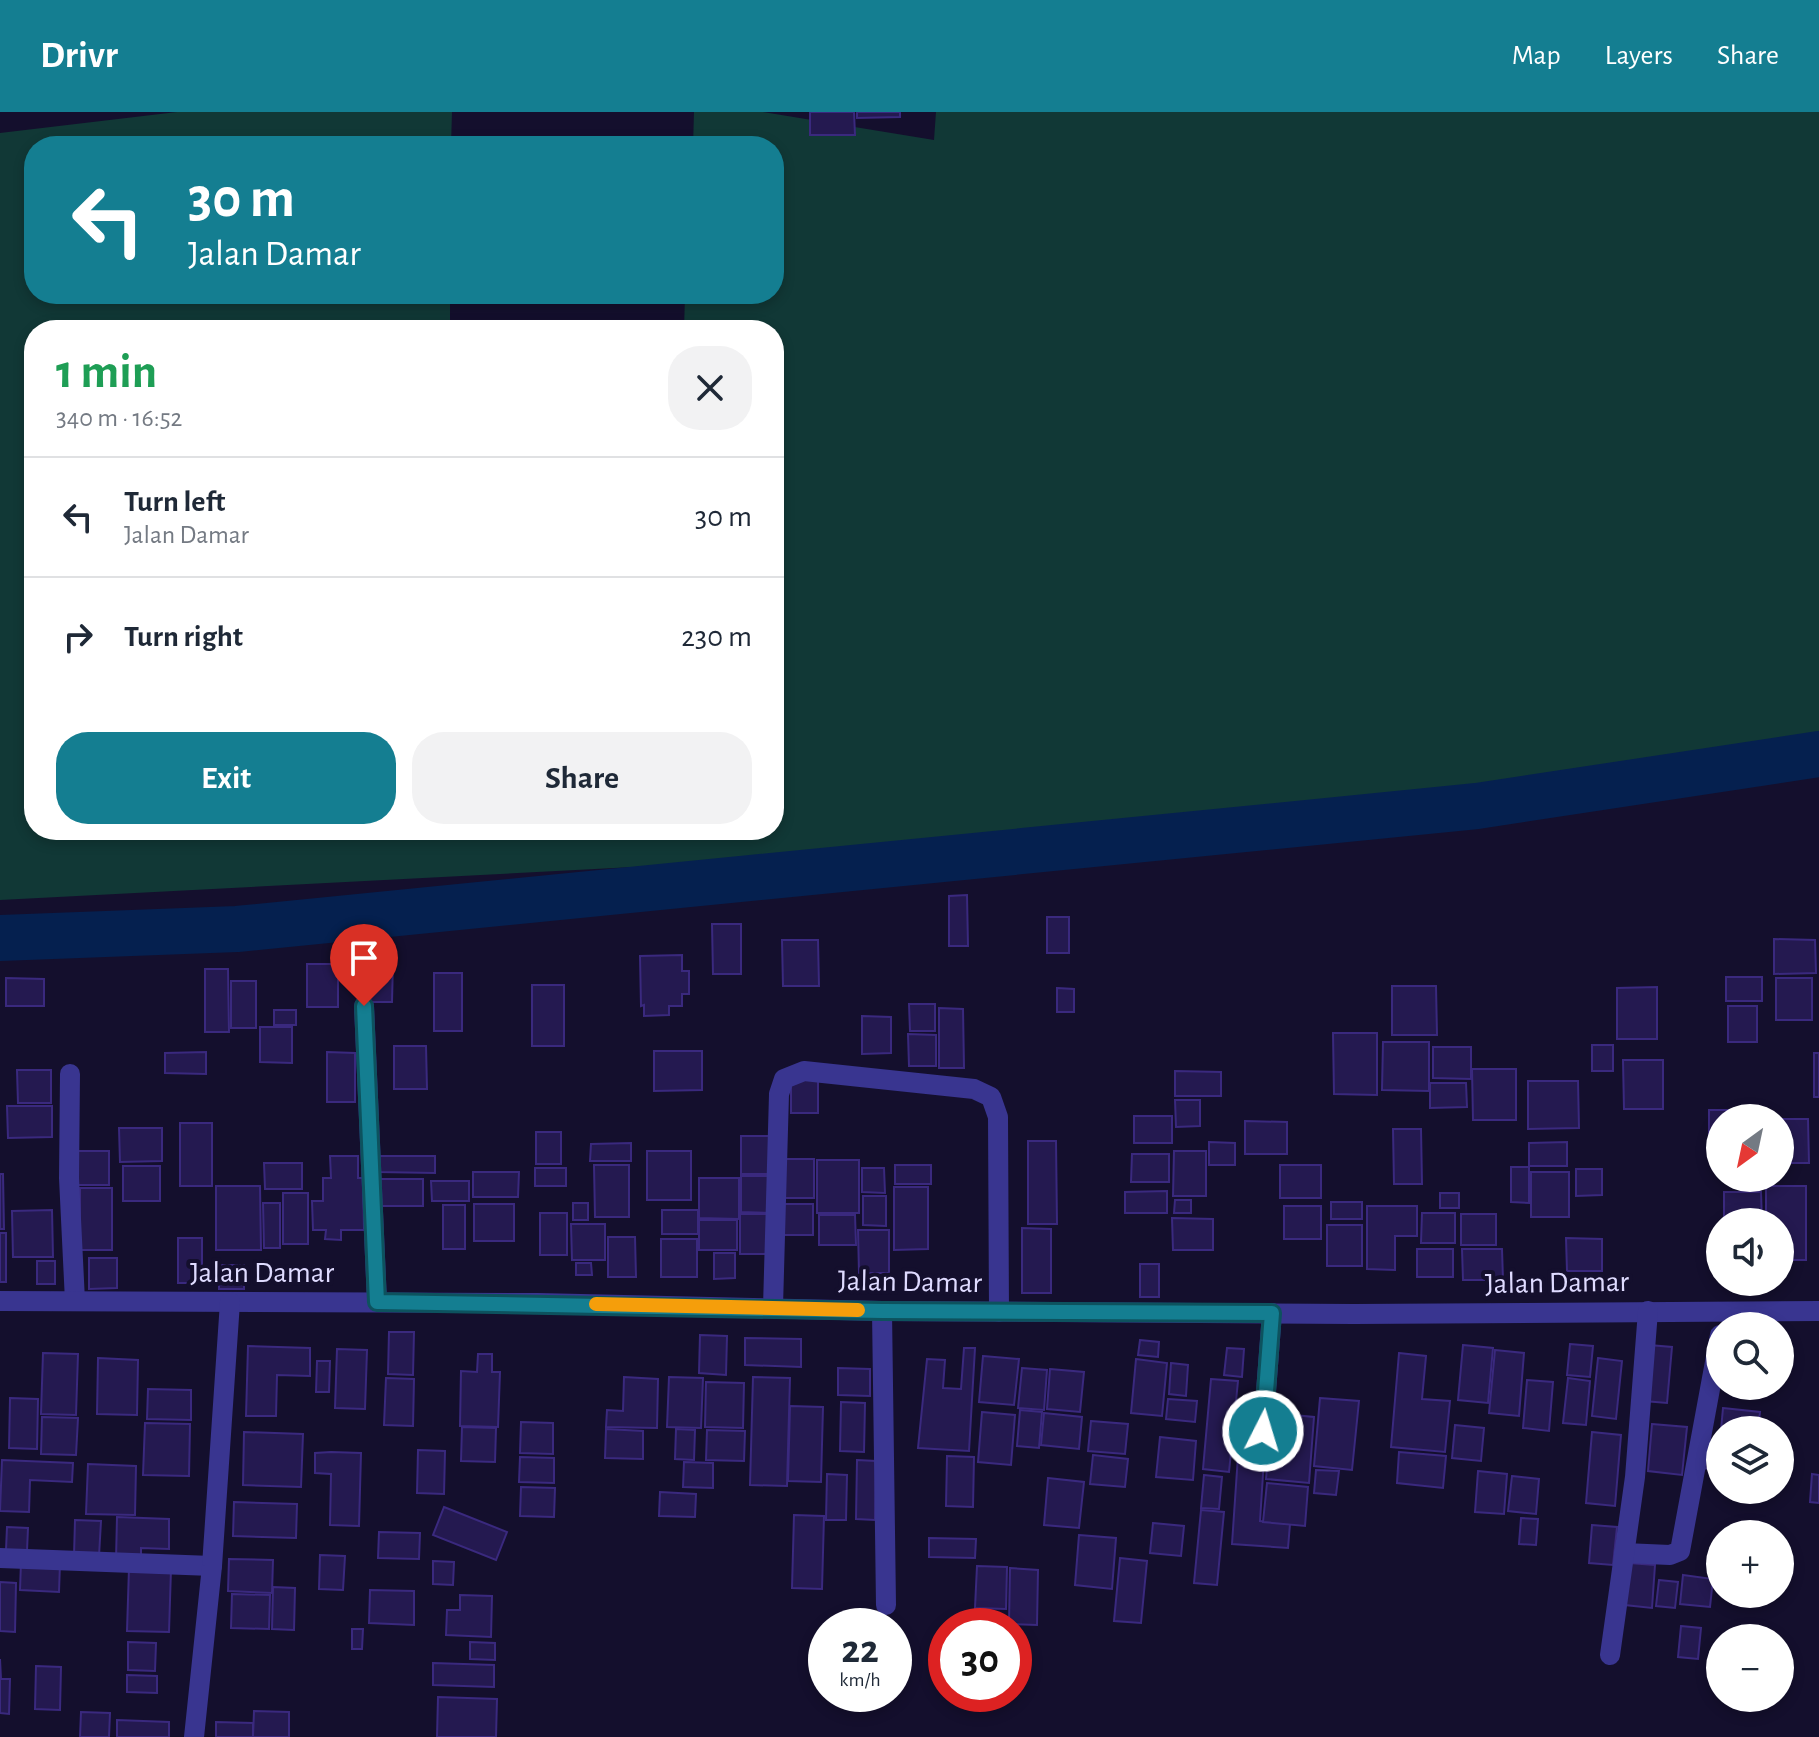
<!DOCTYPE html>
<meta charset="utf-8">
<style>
:root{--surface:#fff;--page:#f2f2f3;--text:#1f2937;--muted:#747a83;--line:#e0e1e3;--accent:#147e91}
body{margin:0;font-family:"Alegreya Sans",sans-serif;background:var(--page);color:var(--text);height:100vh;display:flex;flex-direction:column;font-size:30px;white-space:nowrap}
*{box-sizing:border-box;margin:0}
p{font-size:26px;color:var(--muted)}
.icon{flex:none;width:44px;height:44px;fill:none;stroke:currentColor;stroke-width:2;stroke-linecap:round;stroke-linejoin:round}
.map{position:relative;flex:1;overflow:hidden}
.drawer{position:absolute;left:24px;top:208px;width:760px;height:520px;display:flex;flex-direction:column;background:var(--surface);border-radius:32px;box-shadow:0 4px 12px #0003}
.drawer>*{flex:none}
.top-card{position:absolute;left:24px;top:24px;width:760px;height:168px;border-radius:32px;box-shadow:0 4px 12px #0003;background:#147e91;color:#fff;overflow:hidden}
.needle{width:52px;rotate:213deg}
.buttons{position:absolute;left:1706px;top:992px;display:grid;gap:16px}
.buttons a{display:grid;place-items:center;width:88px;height:88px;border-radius:50%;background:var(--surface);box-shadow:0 4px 12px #0003;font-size:40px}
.speed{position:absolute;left:808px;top:1496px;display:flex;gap:16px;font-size:40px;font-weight:700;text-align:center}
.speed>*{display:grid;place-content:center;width:104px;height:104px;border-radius:50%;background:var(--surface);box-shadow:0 4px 12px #0003;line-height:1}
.speed small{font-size:20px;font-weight:400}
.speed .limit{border:12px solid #d22;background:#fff;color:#111}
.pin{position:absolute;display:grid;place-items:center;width:68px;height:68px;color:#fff;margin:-82px -34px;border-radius:50% 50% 50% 0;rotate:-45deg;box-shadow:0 0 8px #0007}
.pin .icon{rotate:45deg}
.me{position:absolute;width:88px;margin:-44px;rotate:5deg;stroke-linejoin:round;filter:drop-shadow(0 0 6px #0008)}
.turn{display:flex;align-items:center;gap:28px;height:168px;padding:0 32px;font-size:36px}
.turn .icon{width:104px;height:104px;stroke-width:2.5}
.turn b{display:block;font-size:56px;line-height:68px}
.round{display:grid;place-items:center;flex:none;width:84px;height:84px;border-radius:32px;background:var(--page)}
.overview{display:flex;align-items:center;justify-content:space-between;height:136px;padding:0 32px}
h1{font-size:48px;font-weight:700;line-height:60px;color:#1e9e55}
.button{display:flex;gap:16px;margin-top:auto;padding:16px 32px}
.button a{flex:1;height:92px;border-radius:32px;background:var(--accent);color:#fff;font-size:32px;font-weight:700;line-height:92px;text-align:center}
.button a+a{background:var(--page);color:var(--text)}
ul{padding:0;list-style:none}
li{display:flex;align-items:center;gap:24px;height:120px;padding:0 32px;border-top:2px solid var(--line)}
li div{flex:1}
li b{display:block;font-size:30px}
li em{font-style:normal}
header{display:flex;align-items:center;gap:48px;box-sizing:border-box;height:112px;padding:0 40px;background:var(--accent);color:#fff}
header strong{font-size:38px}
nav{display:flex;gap:44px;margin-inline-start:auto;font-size:28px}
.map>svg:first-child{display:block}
</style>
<header>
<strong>Drivr</strong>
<nav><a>Map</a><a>Layers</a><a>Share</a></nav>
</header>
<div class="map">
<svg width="1819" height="1625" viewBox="0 0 1819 1625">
<rect width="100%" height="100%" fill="#140f2d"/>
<path fill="#113836" d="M177,0H452L451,34H34V182H450V218H34V718H774V218H684L685,182H774V34H693L694,0H763L934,28L936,0H1819V623L1112,730L0,788V21Z"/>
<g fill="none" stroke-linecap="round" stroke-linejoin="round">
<path stroke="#05204f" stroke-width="46" d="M0,826L237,817L1477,694L1819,642"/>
</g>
<g fill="#241950" stroke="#3a297e" stroke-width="2">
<path d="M810,0H854L855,23H810Z"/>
<path d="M857,0H900V5L857,6Z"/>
<path d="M967,783L968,834H949V784Z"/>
<rect x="1047" y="805" width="22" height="36"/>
<path d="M712,812H741V862H713Z"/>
<path d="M1774,827L1815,828L1816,861L1774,862Z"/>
<path d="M782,828H818L819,874H783Z"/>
<path d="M682,843V859H689V882H682V894H669V903L644,904V893L641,894L640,844Z"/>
<path d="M361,849H393L392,890H361Z"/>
<rect x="307" y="852" width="31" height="43"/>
<path d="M205,857H228L229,920H205Z"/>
<rect x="434" y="861" width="28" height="58"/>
<rect x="1726" y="865" width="36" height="24"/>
<path d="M6,866L44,867V894H6Z"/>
<rect x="1776" y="866" width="36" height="42"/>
<rect x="231" y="869" width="25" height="47"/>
<rect x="532" y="873" width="32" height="61"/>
<path d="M1392,874H1436L1437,923H1392Z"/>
<path d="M1657,875V927H1617V876Z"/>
<path d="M1057,876L1074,877V900H1057Z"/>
<path d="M909,892H935V919H910Z"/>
<rect x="1728" y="894" width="29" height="36"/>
<path d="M939,896L963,897L964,956H939Z"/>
<rect x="274" y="898" width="22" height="15"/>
<path d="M862,904L891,905V941L862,942Z"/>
<path d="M260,915H292V951L260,950Z"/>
<path d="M1333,921H1377V983L1334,982Z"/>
<path d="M908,922L936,923V954H909Z"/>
<path d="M1383,930H1429V979L1382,978Z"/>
<rect x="1592" y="933" width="21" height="26"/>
<path d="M394,934H426L427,977H394Z"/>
<path d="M1433,935H1471V967L1433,966Z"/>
<path d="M654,939H702V978L654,979Z"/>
<path d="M206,940V962L165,961V941Z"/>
<path d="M327,940L355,941V990H327Z"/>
<rect x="1814" y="941" width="5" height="44"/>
<path d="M1623,948H1663V997H1624Z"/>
<path d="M1472,957H1516V1008H1473Z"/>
<path d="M17,958H51V991H18Z"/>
<path d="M1175,959L1221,960V984H1175Z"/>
<rect x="791" y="965" width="27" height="36"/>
<path d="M1528,969H1578L1579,1016L1528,1017Z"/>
<path d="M1430,971H1466L1467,995L1430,996Z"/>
<path d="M1175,988H1200V1014L1176,1015Z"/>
<path d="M7,994H52V1025L8,1026Z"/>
<path d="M1709,998H1762V1006H1720V1046H1709Z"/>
<rect x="1134" y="1004" width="38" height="27"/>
<path d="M1780,1007H1808L1809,1051H1780Z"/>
<path d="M1245,1009L1287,1010V1042H1245Z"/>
<rect x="180" y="1011" width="32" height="63"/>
<path d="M119,1016H162V1049L120,1050Z"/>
<path d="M1393,1017H1421L1422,1072H1394Z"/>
<rect x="536" y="1020" width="25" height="32"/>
<path d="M741,1024H773L774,1062H741Z"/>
<path d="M1028,1029H1056L1057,1112H1028Z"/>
<path d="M1209,1030L1235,1031V1053H1209Z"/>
<path d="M1567,1030V1054H1529V1031Z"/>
<path d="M631,1031V1049H590L591,1032Z"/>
<rect x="78" y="1039" width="31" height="34"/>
<rect x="647" y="1039" width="44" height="49"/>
<path d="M1174,1039H1206V1084H1173Z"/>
<path d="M1132,1042H1169V1070H1131Z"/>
<path d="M330,1044H358V1066H363L364,1118H341V1128L325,1127L326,1118H313L312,1089H323V1066H331Z"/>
<path d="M378,1044H435V1061L378,1060Z"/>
<path d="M776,1047H814V1086H777Z"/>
<rect x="817" y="1048" width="42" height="53"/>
<path d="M264,1051H302V1077H265Z"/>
<path d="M594,1053H629V1105H595Z"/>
<rect x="895" y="1053" width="36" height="19"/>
<rect x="1280" y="1053" width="41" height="33"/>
<rect x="123" y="1054" width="37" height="35"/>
<path d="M1511,1055H1529V1091L1511,1090Z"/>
<rect x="535" y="1056" width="31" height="18"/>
<path d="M862,1056H884L885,1081L862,1080Z"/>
<path d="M1576,1057H1602V1083L1576,1084Z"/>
<path d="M473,1060H519L518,1085H473Z"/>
<rect x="1531" y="1060" width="38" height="45"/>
<path d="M0,1062H3L4,1117H0Z"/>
<path d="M741,1064H773V1101L741,1100Z"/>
<path d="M699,1066H739V1107L699,1106Z"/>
<rect x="380" y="1067" width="43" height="27"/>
<path d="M431,1069H469V1089H432Z"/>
<path d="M216,1074H260L261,1138H216Z"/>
<path d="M1766,1074H1806V1148H1780V1110H1766Z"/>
<path d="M894,1075H928V1137L894,1138Z"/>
<rect x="80" y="1076" width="32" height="62"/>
<path d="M1167,1079V1101H1125V1080Z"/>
<path d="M1724,1080H1761L1762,1110H1724Z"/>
<rect x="283" y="1081" width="25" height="51"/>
<rect x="1440" y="1081" width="19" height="15"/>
<path d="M863,1084H886V1114L863,1113Z"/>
<path d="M1175,1088H1191V1101H1174Z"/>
<rect x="1331" y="1090" width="31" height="17"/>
<path d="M263,1091H280V1136H264Z"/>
<rect x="573" y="1091" width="15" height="17"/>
<rect x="474" y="1092" width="40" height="37"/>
<path d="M777,1092H813V1123H778Z"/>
<rect x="443" y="1093" width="22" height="44"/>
<rect x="1284" y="1094" width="37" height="33"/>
<path d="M1367,1094H1417V1124H1395V1158L1367,1157Z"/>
<path d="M52,1098L53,1145H13L12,1099Z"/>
<rect x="662" y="1098" width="36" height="24"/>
<rect x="540" y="1101" width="27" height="42"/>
<path d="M1422,1101H1455V1131H1421Z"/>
<path d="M740,1102H770L771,1142H740Z"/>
<rect x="1461" y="1102" width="35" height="31"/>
<path d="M819,1103H855L856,1133H819Z"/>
<path d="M1172,1106L1213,1107V1138H1173Z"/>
<rect x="699" y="1108" width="38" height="30"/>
<path d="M571,1112H605V1148H572Z"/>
<rect x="1327" y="1113" width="35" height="41"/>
<path d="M1022,1116L1051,1117V1181H1022Z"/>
<path d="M858,1118H889V1161H859Z"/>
<rect x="0" y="1121" width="6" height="49"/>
<path d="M608,1125H635L636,1165H608Z"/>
<rect x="178" y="1126" width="24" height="45"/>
<path d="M1566,1126L1602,1127V1159H1567Z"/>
<rect x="661" y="1127" width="36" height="38"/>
<rect x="1417" y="1137" width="36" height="28"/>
<path d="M1462,1137H1502L1503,1168H1463Z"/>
<path d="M714,1141H735V1166L714,1167Z"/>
<path d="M89,1146H117V1176L89,1177Z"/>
<rect x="37" y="1149" width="18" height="23"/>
<path d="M576,1151H591L592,1163H576Z"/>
<rect x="1140" y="1152" width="19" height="33"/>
<rect x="219" y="1153" width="25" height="24"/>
<path d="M389,1220H414L413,1263L388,1262Z"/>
<path d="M700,1223L727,1224L726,1263L699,1261Z"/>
<path d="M745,1226L801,1227V1255L745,1253Z"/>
<path d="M1140,1228L1159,1230L1158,1245L1138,1243Z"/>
<path d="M1570,1232L1593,1234L1590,1265L1567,1263Z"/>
<path d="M1463,1233L1493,1236L1488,1291L1458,1288Z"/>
<path d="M1649,1233L1672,1235L1667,1291L1644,1289Z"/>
<path d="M248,1234L310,1236V1264L277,1263L276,1304H246Z"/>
<path d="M964,1236H975L969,1339L918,1336L927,1247L945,1248L943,1276L961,1277Z"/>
<path d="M1227,1236L1244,1237L1242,1265L1224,1263Z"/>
<path d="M337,1237L367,1238L365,1297L335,1296Z"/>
<path d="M1495,1238L1524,1241L1519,1304L1489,1301Z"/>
<path d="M43,1241L78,1242L76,1303L41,1302Z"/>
<path d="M1399,1241L1426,1244L1422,1287L1450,1289L1445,1340L1391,1335Z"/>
<path d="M478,1242H492V1260H500L498,1315L460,1314L461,1259L477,1260Z"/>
<path d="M983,1244L1019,1247L1014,1293L979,1290Z"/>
<path d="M98,1246L138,1248L137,1303L97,1302Z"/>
<path d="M1598,1246L1622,1249L1616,1307L1592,1304Z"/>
<path d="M1136,1247L1167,1251L1162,1304L1131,1301Z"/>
<path d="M317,1249H330L329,1280H316Z"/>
<path d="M1171,1251L1188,1253L1186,1284L1169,1282Z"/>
<path d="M838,1256L870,1257V1284L838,1283Z"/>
<path d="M1022,1256L1047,1258L1044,1298L1018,1296Z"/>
<path d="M1050,1257L1084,1260L1080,1300L1047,1297Z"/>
<path d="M624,1265L658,1267L657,1316L606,1315L607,1298L623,1299Z"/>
<path d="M669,1265L703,1266L701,1316L667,1315Z"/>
<path d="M753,1265L790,1266L787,1374L750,1373Z"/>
<path d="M386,1266L414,1267L413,1314L384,1313Z"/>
<path d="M1568,1266L1590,1269L1586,1313L1563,1311Z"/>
<path d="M1211,1267L1238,1269L1229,1360L1203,1357Z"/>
<path d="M1527,1268L1553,1270L1549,1319L1523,1316Z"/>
<path d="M706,1270L744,1271L743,1316L705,1315Z"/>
<path d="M148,1277L191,1278V1308L147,1307Z"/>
<path d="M10,1286L38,1287L37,1337L9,1336Z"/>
<path d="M1320,1286L1359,1289L1352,1358L1314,1354Z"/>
<path d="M1168,1287L1197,1289L1195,1310L1166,1307Z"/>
<path d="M841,1290L865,1291L864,1340L840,1339Z"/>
<path d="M790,1294L823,1295L821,1370L788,1369Z"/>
<path d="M1723,1296L1760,1300L1758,1318H1721Z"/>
<path d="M1020,1298L1042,1300L1039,1336L1017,1334Z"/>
<path d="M982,1300L1015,1303L1011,1353L978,1350Z"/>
<path d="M1044,1301L1082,1305L1079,1337L1041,1333Z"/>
<path d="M1272,1301L1314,1305L1309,1371L1266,1367Z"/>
<path d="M42,1305L78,1306L76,1343L41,1342Z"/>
<path d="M1091,1309L1128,1312L1125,1342L1088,1339Z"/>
<path d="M521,1310L553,1311V1342L520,1341Z"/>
<path d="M145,1311L190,1312L189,1364L143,1363Z"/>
<path d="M1652,1312L1687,1315L1682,1363L1648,1359Z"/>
<path d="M1455,1313L1484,1316L1481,1349L1452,1346Z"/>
<path d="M462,1315L496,1316L495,1350L461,1349Z"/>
<path d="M606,1317L643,1319V1347L605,1346Z"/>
<path d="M676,1317L695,1318L694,1348L675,1347Z"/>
<path d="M707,1318L745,1319L744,1349L706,1348Z"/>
<path d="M244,1320L303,1322L301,1375L243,1373Z"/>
<path d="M1592,1320L1621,1323L1615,1394L1586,1391Z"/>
<path d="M1160,1325L1196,1329L1193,1368L1156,1365Z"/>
<path d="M1720,1328V1358L1702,1356L1704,1332L1720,1333Z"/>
<path d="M1239,1329L1265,1331L1260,1409L1290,1412L1288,1436L1232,1432Z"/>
<path d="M418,1338L445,1339L444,1382L417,1381Z"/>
<path d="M331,1340L361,1341L359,1414L330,1413L331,1362L315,1361V1341Z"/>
<path d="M1399,1340L1446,1344L1443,1376L1397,1371Z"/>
<path d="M1093,1343L1128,1347L1125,1375L1090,1372Z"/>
<path d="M947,1344L974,1345L973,1395L946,1394Z"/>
<path d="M520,1345L554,1346V1371L519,1370Z"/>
<path d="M2,1348L73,1351L72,1370L30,1368L29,1400L0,1399Z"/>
<path d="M857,1348L876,1349L875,1408L856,1407Z"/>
<path d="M684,1350L713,1351V1376L683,1375Z"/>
<path d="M88,1352L136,1354L135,1403L86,1402Z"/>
<path d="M1316,1358L1339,1359L1336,1383L1314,1381Z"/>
<path d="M1478,1359L1507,1362L1504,1402L1475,1400Z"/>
<path d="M827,1362L847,1363L846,1408H826Z"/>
<path d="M1812,1362L1819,1363V1391L1810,1390Z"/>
<path d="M1204,1363L1222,1365L1219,1397L1201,1396Z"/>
<path d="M1512,1364L1539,1367L1536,1402L1508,1399Z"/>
<path d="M1048,1366L1084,1370L1079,1416L1044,1413Z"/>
<path d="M1267,1371L1308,1375L1305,1414L1263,1410Z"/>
<path d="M521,1375L555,1376L554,1405L520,1404Z"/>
<path d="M660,1380L696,1382L695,1405L659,1404Z"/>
<path d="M234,1390L297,1392L296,1426L233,1424Z"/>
<path d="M444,1395L507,1420L496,1448L433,1423Z"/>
<path d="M1201,1398L1224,1400L1217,1473L1194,1471Z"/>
<path d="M794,1403L824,1404L822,1477L792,1476Z"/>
<path d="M117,1405L169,1407V1437L141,1436V1448H116Z"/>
<path d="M1521,1406L1538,1407L1536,1433L1519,1432Z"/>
<path d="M75,1408L101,1409L99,1444H74Z"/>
<path d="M1153,1411L1184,1414L1181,1444L1150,1441Z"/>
<path d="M1592,1413L1617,1415L1613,1453L1589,1451Z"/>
<path d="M7,1415L28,1416L27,1439L6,1438Z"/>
<path d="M379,1420L420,1421L419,1447L378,1446Z"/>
<path d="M1079,1423L1116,1426L1112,1477L1075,1473Z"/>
<path d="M929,1426L976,1427L975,1446L929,1445Z"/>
<path d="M320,1443L345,1444L343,1478L319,1477Z"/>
<path d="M1120,1446L1147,1449L1141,1511L1114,1509Z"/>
<path d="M229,1447L273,1448L272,1481L228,1479Z"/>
<path d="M433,1449L454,1450L453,1473L433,1472Z"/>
<path d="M21,1450L60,1451L59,1480L20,1478Z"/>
<path d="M1629,1451L1655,1453L1652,1496L1625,1493Z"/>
<path d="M977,1454L1007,1455L1006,1497L975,1496Z"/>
<path d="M129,1456L171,1457L169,1520L127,1519Z"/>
<path d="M1010,1456L1038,1458L1037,1513L1009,1512Z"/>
<path d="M1683,1463L1713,1467L1710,1495L1680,1492Z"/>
<path d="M1659,1468L1678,1470L1675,1496L1656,1494Z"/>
<path d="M0,1470L16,1471L15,1520L0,1519Z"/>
<path d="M273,1475L295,1476L294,1518L272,1517Z"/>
<path d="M370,1478L414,1479V1513L369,1511Z"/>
<path d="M232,1482L270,1483L269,1517L231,1516Z"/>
<path d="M460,1483L492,1484L491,1525L446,1523L447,1498H460Z"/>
<path d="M1681,1514L1701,1516L1698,1547L1678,1545Z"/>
<path d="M352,1517H363L362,1537H352Z"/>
<path d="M128,1530L156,1531L155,1559L128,1558Z"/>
<path d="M470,1530L495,1531V1548L470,1547Z"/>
<path d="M0,1547L1,1567H10L9,1602L0,1601Z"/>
<path d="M433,1551L494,1553V1575L433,1573Z"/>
<path d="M36,1554L61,1555L60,1598L35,1597Z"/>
<path d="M127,1563L157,1564V1581L127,1580Z"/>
<path d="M438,1585L497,1587L496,1625H437Z"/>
<path d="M254,1599L289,1600V1625H253Z"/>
<path d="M81,1600L110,1601L109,1625H80Z"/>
<path d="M117,1608L169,1610V1625H117Z"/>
<path d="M216,1610L253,1611V1625H216Z"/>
</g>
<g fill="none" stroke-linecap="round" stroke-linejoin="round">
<g stroke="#393590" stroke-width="20">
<path d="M364,894L377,1190"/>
<path d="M70,962L69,1066L75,1189"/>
<path d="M0,1189L538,1191L882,1199L1354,1202L1819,1199"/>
<path d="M773,1195L779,982L784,967L804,959L974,977L991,985L998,1005L999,1200"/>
<path d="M882,1199L886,1493"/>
<path d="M1263,1319L1272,1201"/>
<path d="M1624,1441L1670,1443L1680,1439L1720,1223"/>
<path d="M0,1446L212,1454"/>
<path d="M1610,1543L1635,1365L1648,1199"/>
<path d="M194,1625L212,1454L230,1190"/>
</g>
</g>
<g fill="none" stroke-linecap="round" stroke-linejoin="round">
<g stroke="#0d525e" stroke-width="20">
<path id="route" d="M364,894L377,1190L882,1199L1272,1201L1263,1319"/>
</g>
<use href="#route" stroke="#147e91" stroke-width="14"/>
<path stroke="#f59e0b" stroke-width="14" d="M596,1192L858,1198"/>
</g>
<g text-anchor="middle" stroke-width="8" stroke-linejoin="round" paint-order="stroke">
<g font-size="30" fill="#dfdbff" stroke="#140f2d">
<text x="262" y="1170">Jalan Damar</text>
<text transform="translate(910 1169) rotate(1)" y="10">Jalan Damar</text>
<text transform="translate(1557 1170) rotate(-1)" y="10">Jalan Damar</text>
</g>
</g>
</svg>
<div class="buttons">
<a><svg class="needle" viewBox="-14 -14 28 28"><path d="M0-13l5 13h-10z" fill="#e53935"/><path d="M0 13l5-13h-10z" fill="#747a83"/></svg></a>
<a><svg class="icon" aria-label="sound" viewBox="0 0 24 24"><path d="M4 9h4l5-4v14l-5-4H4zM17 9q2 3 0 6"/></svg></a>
<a><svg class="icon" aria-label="search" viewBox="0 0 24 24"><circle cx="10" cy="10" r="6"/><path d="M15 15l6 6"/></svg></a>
<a><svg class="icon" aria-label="layers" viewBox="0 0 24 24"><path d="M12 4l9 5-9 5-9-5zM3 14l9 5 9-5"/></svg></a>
<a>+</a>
<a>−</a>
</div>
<div class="speed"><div>22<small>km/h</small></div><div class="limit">30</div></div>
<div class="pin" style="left:364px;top:894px;background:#d93025"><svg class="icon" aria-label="arrive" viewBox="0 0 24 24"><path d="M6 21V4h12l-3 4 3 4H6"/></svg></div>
<svg class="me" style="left:1263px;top:1319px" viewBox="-20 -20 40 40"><circle r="17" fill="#147e91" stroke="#fff" stroke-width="3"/><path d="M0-11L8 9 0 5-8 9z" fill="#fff"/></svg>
<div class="top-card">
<div class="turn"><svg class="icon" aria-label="left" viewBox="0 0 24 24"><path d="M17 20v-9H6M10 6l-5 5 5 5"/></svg><div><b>30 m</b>Jalan Damar</div></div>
</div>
<section class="drawer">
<div class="overview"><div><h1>1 min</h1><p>340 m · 16:52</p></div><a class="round"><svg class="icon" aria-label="close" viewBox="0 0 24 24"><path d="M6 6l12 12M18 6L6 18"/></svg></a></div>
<ul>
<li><svg class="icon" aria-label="left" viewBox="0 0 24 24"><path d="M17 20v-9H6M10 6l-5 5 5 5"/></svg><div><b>Turn left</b><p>Jalan Damar</p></div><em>30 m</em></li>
<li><svg class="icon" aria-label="right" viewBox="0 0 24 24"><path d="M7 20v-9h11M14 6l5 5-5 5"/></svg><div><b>Turn right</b></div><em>230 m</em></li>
</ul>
<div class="button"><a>Exit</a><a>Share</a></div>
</section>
</div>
